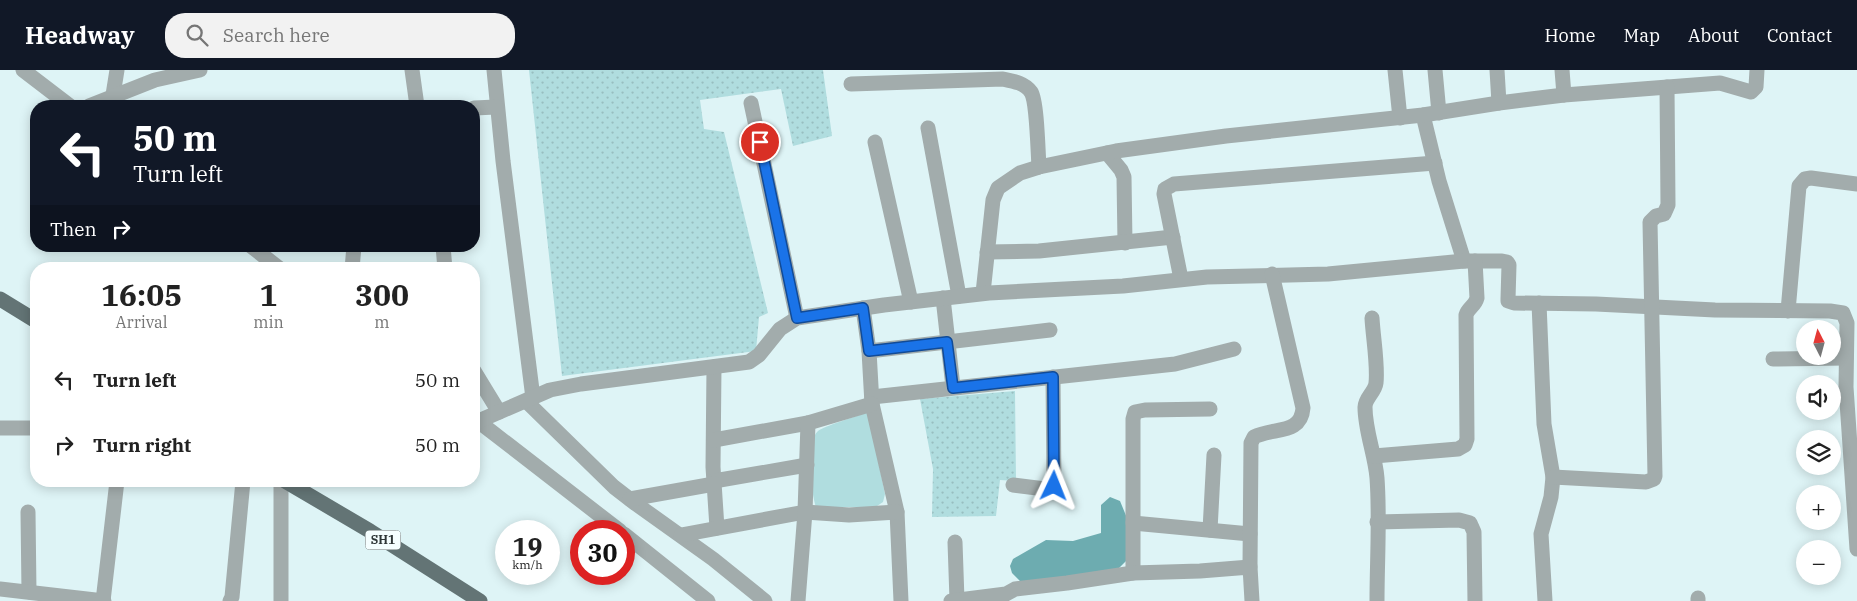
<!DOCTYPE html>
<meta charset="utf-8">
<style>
:root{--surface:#fff;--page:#f2f2f2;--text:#222;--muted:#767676;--accent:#111827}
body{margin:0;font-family:"IBM Plex Serif",serif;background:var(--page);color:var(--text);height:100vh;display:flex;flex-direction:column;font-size:19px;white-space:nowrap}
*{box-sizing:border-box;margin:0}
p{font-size:16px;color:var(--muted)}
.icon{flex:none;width:28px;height:28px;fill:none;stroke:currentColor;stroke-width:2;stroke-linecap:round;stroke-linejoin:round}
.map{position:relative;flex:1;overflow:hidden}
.side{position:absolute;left:30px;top:192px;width:450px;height:225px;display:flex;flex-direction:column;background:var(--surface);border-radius:20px;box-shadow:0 2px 12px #0003}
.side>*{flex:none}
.top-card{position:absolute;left:30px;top:30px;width:450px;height:152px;border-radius:20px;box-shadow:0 2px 12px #0003;background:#111827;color:#fff;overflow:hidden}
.needle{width:32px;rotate:354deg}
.controls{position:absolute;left:1796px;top:250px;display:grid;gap:10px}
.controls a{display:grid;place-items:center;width:45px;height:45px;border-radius:50%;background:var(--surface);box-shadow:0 2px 12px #0003;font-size:25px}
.speed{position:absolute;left:495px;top:450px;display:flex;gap:10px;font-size:25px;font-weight:700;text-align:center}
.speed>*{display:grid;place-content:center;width:65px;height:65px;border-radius:50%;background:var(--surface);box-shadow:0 2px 12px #0003;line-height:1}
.speed small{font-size:12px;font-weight:400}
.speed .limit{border:8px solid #d22;background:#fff;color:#111}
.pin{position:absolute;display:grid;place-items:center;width:42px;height:42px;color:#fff;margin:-21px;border:2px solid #fff;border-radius:50%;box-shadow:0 1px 5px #0007}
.me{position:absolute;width:55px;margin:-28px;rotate:2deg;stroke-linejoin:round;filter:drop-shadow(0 0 4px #0008)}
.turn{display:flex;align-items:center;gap:18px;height:105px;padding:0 20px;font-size:22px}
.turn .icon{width:65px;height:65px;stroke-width:2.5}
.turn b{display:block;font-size:35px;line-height:42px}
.then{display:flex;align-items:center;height:48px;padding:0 20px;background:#0003;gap:10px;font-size:19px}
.eta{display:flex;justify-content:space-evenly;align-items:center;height:85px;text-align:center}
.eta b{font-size:30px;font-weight:700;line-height:35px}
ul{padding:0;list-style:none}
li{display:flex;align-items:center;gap:15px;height:65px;padding:0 20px}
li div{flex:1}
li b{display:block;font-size:19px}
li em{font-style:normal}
header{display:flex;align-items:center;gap:30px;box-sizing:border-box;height:70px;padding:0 25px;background:var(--accent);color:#fff}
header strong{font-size:24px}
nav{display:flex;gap:28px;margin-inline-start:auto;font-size:18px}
.search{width:350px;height:45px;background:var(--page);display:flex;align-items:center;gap:12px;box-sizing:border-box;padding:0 18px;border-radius:20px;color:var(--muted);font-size:19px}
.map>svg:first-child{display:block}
</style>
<header>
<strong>Headway</strong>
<div class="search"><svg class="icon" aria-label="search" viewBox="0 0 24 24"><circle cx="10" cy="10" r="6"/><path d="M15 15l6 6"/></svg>Search here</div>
<nav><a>Home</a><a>Map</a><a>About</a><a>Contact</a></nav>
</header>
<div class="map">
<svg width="1857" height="531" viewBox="0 0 1857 531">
<defs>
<pattern id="grass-dots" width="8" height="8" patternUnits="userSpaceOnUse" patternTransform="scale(1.25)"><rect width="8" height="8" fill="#b0dddf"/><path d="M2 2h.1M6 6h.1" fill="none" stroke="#98bec0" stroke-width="1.8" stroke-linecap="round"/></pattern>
</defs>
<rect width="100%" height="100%" fill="#def4f6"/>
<g fill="url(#grass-dots)">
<path d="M529,0H823L832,66L793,76L781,19L700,30L704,59L724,62L768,243L759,247L756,281L562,306Z"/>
<path d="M1015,321L1016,411L1000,410L996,446L932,447L933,399L920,329Z"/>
</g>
<path fill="#b0dddf" d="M868,342L885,424L883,432L877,436L871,437H816C811,423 806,371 818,361C824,356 858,346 868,342Z"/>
<path fill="#6dacb0" d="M1110,427L1120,431L1127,448V490L1116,501L1022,513L1012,503L1010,496L1013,489L1046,470L1073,471L1101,463V435Z"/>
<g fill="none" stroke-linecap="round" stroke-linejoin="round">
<g stroke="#a2acac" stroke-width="15">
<path d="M23,0L70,36"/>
<path d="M412,0L417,36"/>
<path d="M494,0L503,91L533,328"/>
<path d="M1395,0L1400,48"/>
<path d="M1435,0L1439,43"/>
<path d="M1497,0L1499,33"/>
<path d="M1562,0L1564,25"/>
<path d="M851,14L1003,9C1013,11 1025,13 1031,22C1037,31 1038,83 1039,97"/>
<path d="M113,25L117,0"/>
<path d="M751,33L797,248"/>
<path d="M89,36L155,10L200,0"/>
<path d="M474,38L496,37"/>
<path d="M1423,45L1439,111L1464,191"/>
<path d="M928,58L959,226"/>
<path d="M875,72L911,232"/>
<path d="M1107,83L1121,100L1124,107L1125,173"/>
<path d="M251,176L280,199"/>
<path d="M443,176L445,199"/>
<path d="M987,182L1039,181L1173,167"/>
<path d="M352,199L354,176"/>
<path d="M1181,209L1164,124L1165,119L1174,114L1435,93"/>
<path d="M983,223L993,130L998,118L1020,103L1039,97L1116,81L1226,66L1423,45L1499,33L1564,25L1720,13L1751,22L1756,17L1757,0"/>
<path d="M943,228L953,317"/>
<path d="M1539,233L1544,354L1553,407L1551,427L1541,464L1545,531"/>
<path d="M863,238L869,281L872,334L897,442L901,531"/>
<path d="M1788,241L1799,116L1805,109L1811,108L1857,114"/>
<path d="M1372,248C1373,267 1378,295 1376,313C1375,322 1365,328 1365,337C1365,361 1375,384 1377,408C1380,449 1377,490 1377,531"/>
<path d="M869,281L1050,260"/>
<path d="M1773,289L1846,288"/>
<path d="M714,297L713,397L717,458"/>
<path d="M474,301L499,342"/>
<path d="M872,327L1175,294L1234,279"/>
<path d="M526,331L614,417L636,434L713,489L765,531"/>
<path d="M474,348L620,461"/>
<path d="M474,353L550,320L581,314L749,292L759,285L780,259L797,248L884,235L989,223L1123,216L1207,207L1328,204L1464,191H1502L1507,192L1509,195L1508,229V231L1514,233L1596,234L1715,240L1830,241L1843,243L1847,253L1846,317L1857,479"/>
<path d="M0,358H36"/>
<path d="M714,370L808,353L872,334"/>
<path d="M1374,386L1458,379L1465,375L1467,369L1466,245C1468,238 1475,236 1477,228L1475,191"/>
<path d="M1553,407L1646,412L1654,409L1655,406L1650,152L1656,146L1664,144L1668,135L1667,17"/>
<path d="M714,411L807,395"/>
<path d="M1013,415L1045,419L1054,416L1053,307"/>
<path d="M630,429L714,414"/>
<path d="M28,442L29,522"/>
<path d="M1377,452L1459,450L1470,453L1474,462L1475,531"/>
<path d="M1133,453L1250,464"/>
<path d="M1210,460L1214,385"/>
<path d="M624,464L708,531"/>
<path d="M681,465L805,442L849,445L897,442"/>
<path d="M955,472L957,530"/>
<path d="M1250,497L1251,373L1254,367C1274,357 1301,365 1303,338L1272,204"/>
<path d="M1133,503V349L1135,342L1145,340L1210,339"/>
<path d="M0,519L104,531"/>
<path d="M1698,528V531"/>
<path d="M103,531L117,411"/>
<path d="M230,531L232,527L243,411"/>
<path d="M281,531V411"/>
<path d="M798,531L805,442L808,353"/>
<path d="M951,531L1006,524L1015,519L1067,513L1133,503L1200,501L1250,497L1252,531"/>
</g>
<g stroke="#637475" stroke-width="15">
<path d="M0,229L36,251"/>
<path d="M285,411L370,461L480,531"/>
</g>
</g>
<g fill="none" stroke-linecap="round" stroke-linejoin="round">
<g stroke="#114b97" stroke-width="12">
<path id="route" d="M760,72L797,248L863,238L869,281L947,272L953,318L1053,307L1054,416"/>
</g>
<use href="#route" stroke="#1a73e8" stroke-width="9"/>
</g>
<g text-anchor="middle" stroke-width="4" stroke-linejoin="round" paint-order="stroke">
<rect fill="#f5feff" stroke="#6a7273" stroke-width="1" x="365.5" y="460.5" width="35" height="19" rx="4"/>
<g font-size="12" font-weight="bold" fill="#2e3637">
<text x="383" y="474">SH1</text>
</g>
</g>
</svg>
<div class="controls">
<a><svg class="needle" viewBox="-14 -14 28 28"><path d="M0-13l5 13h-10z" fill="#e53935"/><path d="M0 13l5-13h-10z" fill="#767676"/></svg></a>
<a><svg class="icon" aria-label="sound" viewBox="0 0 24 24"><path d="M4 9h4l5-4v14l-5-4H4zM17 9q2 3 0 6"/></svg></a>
<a><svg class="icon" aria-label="layers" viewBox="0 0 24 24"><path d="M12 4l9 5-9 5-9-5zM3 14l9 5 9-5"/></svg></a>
<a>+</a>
<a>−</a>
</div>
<div class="speed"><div>19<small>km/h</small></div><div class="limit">30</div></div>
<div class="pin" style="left:760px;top:72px;background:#d93025"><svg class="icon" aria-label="arrive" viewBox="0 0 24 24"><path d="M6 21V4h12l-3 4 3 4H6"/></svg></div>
<svg class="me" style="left:1054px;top:416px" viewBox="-20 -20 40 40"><path d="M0-17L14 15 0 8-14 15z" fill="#1a73e8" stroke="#fff" stroke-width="4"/></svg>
<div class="top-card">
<div class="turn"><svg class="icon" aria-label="left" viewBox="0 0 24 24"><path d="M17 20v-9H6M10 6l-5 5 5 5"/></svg><div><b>50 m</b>Turn left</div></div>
<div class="then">Then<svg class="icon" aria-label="right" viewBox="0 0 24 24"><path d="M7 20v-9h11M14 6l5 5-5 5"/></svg></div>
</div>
<section class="side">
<div class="eta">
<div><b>16:05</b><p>Arrival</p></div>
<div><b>1</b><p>min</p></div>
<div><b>300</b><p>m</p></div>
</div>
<ul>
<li><svg class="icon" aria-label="left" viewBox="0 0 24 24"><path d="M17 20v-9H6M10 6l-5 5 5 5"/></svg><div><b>Turn left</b></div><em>50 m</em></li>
<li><svg class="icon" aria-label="right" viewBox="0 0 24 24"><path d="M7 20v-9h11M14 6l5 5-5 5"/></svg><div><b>Turn right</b></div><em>50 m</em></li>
</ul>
</section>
</div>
